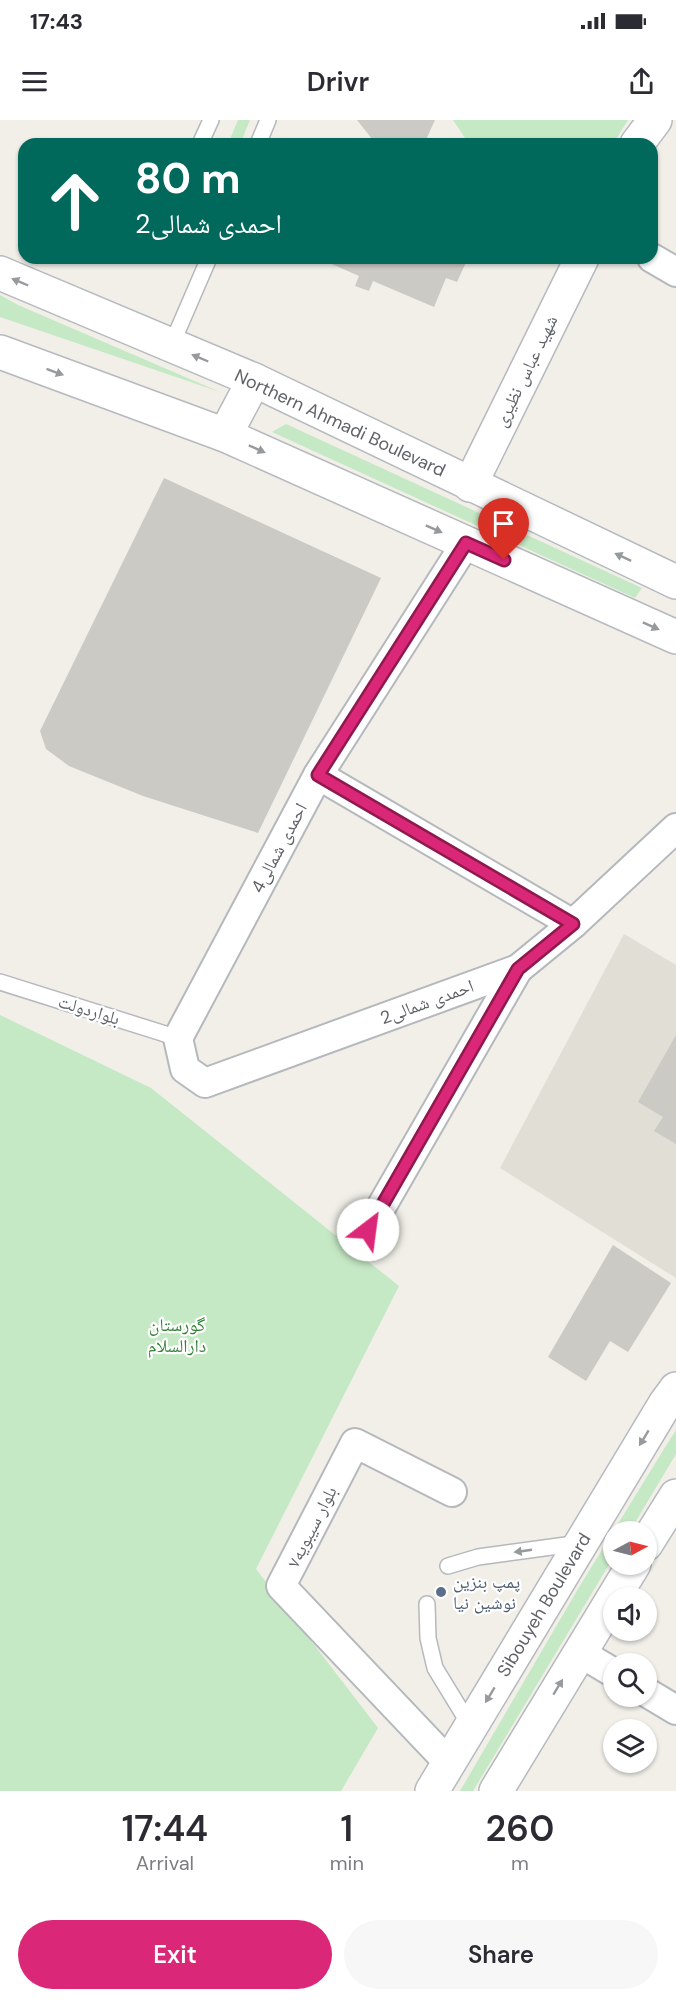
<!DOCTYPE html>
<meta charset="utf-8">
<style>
:root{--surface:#fff;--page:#f7f7f7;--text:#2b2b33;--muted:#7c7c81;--accent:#db2777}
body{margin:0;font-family:"DM Sans","Noto Naskh Arabic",sans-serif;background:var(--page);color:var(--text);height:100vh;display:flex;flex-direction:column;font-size:22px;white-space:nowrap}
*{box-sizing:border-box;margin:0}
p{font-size:20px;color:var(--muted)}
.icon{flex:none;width:33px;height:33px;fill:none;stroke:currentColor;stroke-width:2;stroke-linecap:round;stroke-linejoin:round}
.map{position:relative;height:1671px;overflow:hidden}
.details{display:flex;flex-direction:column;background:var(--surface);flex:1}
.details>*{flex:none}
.hud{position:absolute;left:18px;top:18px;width:640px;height:126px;border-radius:18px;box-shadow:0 2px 4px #0004;background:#00695c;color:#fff;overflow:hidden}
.needle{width:39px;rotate:83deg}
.fabs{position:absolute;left:603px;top:1401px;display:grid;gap:12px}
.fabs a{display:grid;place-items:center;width:54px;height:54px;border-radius:50%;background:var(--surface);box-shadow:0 2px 4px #0004;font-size:30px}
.pin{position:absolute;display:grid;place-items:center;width:51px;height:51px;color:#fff;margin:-62px -26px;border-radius:50% 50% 50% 0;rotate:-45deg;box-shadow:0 0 6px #0007}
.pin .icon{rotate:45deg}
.me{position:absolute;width:66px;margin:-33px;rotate:30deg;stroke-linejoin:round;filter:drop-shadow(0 0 4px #0008)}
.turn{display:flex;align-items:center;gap:21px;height:126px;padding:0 18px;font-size:27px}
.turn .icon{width:78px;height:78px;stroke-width:2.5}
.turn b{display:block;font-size:42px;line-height:51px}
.eta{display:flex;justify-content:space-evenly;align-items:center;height:102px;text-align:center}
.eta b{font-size:36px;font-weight:600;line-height:42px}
.button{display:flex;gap:12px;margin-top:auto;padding:12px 18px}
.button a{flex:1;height:69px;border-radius:36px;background:var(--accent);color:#fff;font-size:24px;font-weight:600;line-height:69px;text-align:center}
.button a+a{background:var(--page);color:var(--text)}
.status{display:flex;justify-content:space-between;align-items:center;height:42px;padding:0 30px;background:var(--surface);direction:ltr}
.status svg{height:16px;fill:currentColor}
header{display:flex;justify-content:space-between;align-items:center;height:78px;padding:0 18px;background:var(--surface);font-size:27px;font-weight:600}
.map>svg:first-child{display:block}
</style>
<div class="status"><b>17:43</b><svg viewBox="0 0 49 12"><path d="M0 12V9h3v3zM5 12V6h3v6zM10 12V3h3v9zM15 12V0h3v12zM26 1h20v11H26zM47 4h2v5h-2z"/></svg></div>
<header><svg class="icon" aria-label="menu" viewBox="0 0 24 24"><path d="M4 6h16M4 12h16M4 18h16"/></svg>Drivr<svg class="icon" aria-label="share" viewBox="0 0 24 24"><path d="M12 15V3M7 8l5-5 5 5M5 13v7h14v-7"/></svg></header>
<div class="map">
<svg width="676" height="1671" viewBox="0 0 676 1671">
<rect width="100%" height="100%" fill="#f1efe8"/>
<path fill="#e1ded6" d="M624,814L676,845V1158L500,1048Z"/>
<g fill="#c5e8c5">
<path d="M238,0H250L240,24H228Z"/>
<path d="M453,0H628L613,24H469Z"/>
<path d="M0,175L18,185L220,272L0,197Z"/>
<path d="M286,304L642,468L635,478L272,312Z"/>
<path d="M0,895L151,968L399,1166L256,1449L378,1608L341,1671H0Z"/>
<path d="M676,1310V1334L630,1411L614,1412L613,1438L473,1671H460L578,1469L664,1329Z"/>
</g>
<g fill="#cccac5">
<path d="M357,0H435L424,24H376Z"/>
<path d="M318,138H468L457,162L446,158L434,187L373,161L369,171L355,166L359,156Z"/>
<path d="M164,358L381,458L258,713L143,676L69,646L46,629L40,611Z"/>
<path d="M676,915V1024L654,1011L663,997L638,982Z"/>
<path d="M613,1125L671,1163L628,1232L610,1221L586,1261L548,1237Z"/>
</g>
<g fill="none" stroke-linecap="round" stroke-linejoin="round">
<g stroke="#b5b8bc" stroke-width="18">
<g id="lane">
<path d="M200,24L211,0"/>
<path d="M258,24L268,0"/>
<path d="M171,226L209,138"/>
<path d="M0,862L178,918"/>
<path d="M448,1446L478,1437L581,1423"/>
<path d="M427,1484L428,1518L435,1548L471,1607"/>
</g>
</g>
<g stroke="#b5b8bc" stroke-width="32">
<g id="street">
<path d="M652,138L676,152"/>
<path d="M466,423L318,655L178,918L185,949L205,963L518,849L573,804L676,708"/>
<path d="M318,655L573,804"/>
<path d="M368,1110L518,849"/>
<path d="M579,1532L614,1553"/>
<path d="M646,1572L676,1590"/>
<path d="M449,1643L281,1466L355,1323L452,1372"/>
</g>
</g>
<g stroke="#b6babf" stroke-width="36">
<g id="secondary">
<path d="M637,24L655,0"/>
<path d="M0,153L254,260L676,462"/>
<path d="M0,232L225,315L676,517"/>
<path d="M225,315L254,260"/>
<path d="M470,365L582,138"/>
<path d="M646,1424L676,1376"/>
<path d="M432,1671L665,1284L676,1269"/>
<path d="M496,1671L634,1444"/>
</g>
</g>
<use href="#lane" stroke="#fff" stroke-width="15"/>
<use href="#street" stroke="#fff" stroke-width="28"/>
<use href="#secondary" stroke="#fff" stroke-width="33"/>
</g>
<defs><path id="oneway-solid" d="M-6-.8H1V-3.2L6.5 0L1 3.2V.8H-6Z" transform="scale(1.5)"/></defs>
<g fill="#979a9d">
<use href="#oneway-solid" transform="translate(20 162) rotate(-157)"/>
<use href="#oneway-solid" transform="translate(200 238) rotate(-157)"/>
<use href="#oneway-solid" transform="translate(55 252) rotate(20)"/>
<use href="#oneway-solid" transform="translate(257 329) rotate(24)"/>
<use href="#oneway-solid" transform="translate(434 409) rotate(24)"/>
<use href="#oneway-solid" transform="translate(623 437) rotate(-155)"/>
<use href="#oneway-solid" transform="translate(651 506) rotate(24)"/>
<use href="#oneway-solid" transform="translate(644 1318) rotate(121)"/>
<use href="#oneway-solid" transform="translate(523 1431) rotate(172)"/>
<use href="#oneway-solid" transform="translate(558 1567) rotate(-59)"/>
<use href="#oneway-solid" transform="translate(490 1575) rotate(121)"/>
</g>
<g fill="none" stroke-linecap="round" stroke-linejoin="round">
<g stroke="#8e194d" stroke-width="15">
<path id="route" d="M368,1110L518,849L573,804L318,655L466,423L504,440"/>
</g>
<use href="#route" stroke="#db2777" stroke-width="10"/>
</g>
<circle fill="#5c6f8a" stroke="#fff" stroke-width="2" cx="441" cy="1472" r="6"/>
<g text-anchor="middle" stroke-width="4.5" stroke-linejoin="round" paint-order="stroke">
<g font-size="18" fill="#5f6368" stroke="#fff">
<text transform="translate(526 251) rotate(-64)" y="6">شهید عباس نظیری</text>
<text transform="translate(340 303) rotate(25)" y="6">Northern Ahmadi Boulevard</text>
<text transform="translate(279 728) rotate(-62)" y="6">4احمدی شمالی</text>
<text transform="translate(427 882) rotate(-20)" y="6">2احمدی شمالی</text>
<text transform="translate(89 890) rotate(17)" y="6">بلواردولت</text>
<text transform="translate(312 1407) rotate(-63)" y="6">بلوار سیبویه۷</text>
<text transform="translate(544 1485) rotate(-59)" y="6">Sibouyeh Boulevard</text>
</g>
<g font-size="18" fill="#348238" stroke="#fff">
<text x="177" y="1211">گورستان<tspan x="177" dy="21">دارالسلام</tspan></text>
</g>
<g font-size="18" fill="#4e5e75" stroke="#fff" text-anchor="start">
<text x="453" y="1468">پمپ بنزین<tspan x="453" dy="21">نوشین نیا</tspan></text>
</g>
</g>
</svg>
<div class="fabs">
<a><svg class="needle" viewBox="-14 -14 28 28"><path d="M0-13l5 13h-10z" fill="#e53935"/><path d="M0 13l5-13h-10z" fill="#7c7c81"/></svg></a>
<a><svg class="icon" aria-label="sound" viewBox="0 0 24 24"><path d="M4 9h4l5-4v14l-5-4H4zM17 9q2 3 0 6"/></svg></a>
<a><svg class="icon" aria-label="search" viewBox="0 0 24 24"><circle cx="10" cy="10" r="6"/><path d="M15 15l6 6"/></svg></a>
<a><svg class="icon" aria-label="layers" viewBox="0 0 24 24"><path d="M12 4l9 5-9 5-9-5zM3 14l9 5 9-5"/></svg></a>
</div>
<div class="pin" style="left:504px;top:440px;background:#d93025"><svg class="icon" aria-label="arrive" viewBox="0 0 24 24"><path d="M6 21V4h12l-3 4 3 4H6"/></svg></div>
<svg class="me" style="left:368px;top:1110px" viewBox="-20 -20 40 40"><circle r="19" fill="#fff"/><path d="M0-13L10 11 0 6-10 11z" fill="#db2777"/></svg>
<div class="hud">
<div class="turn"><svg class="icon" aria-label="ahead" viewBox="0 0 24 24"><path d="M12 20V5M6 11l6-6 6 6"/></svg><div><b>80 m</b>2احمدی شمالی</div></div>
</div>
</div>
<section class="details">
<div class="eta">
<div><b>17:44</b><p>Arrival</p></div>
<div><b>1</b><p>min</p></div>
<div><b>260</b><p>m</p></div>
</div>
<div class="button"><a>Exit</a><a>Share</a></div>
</section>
